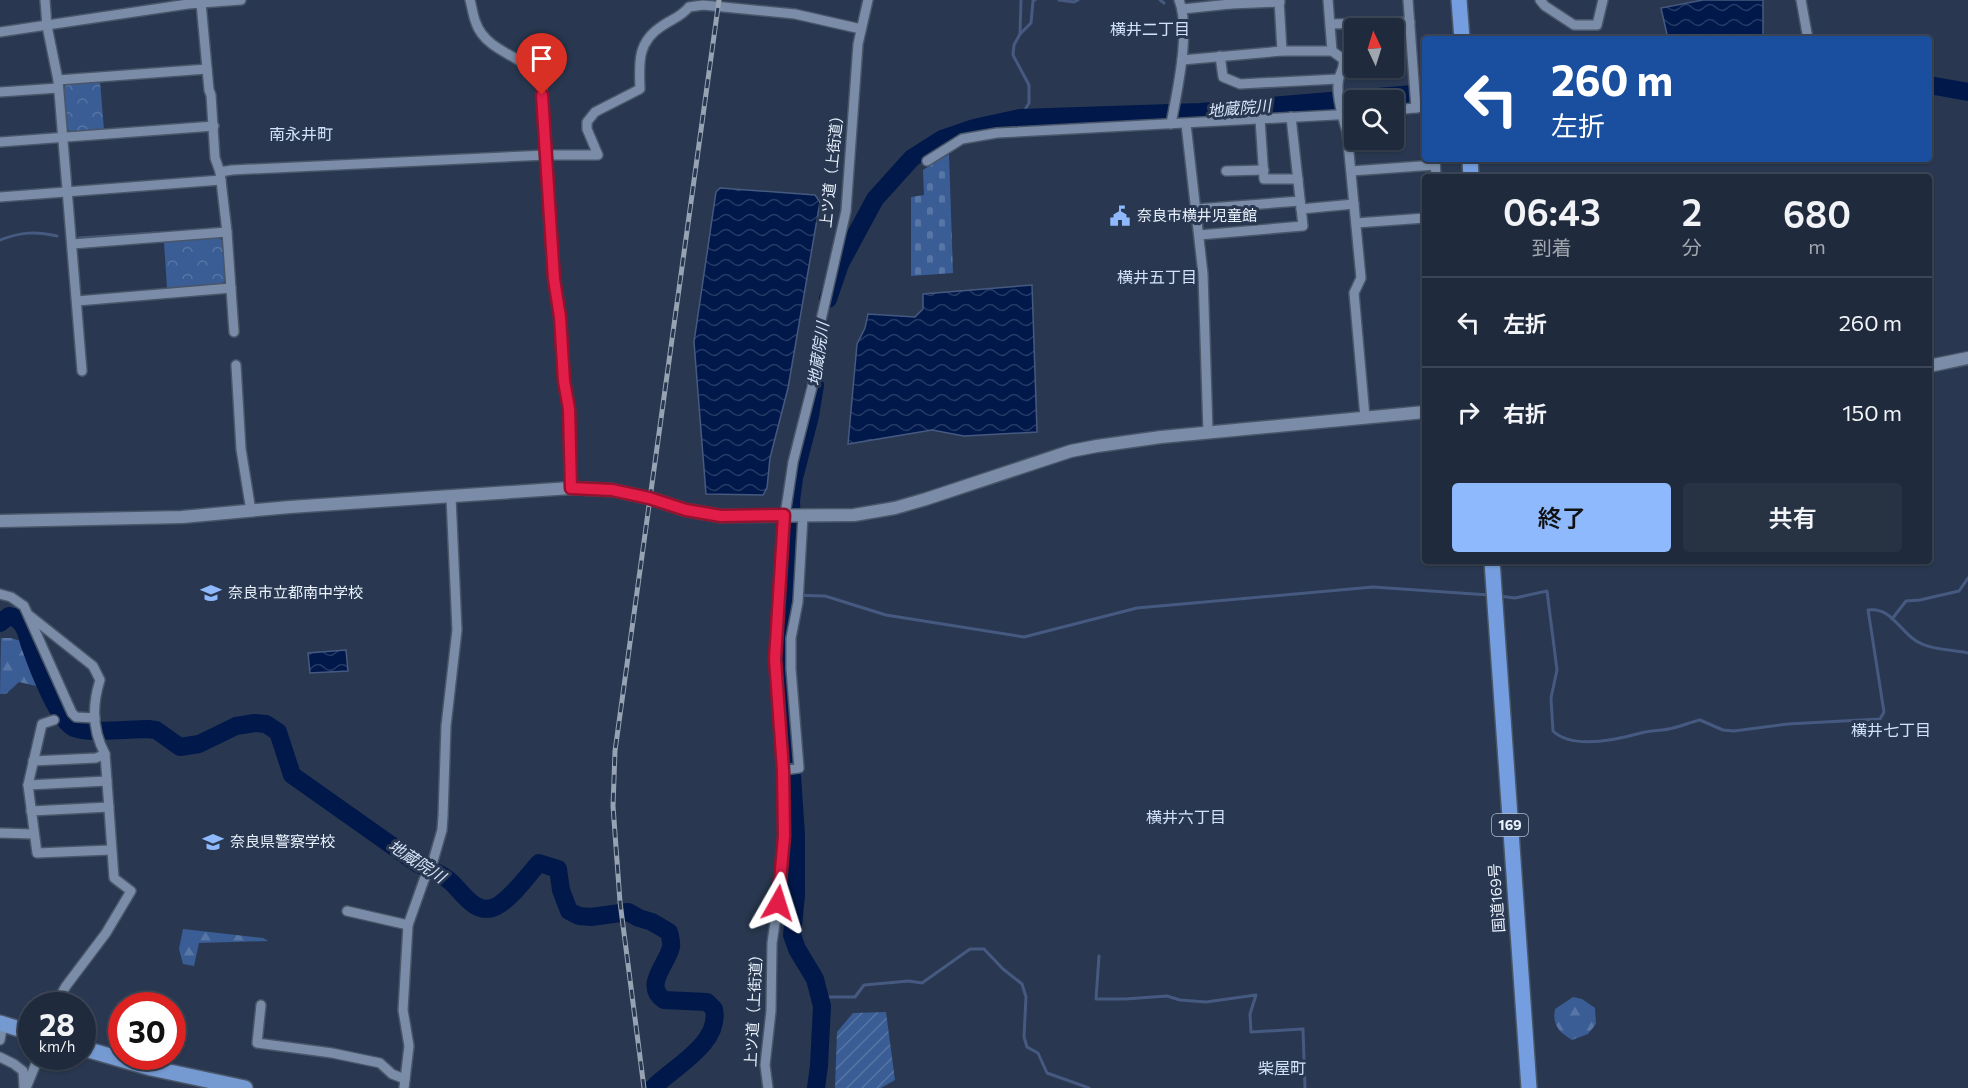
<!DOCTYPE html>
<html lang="ja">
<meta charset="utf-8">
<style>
:root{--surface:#1f2a3c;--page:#273243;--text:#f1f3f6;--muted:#a1a7af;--line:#3c4656;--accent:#8eb9fc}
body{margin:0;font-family:Commissioner,"Noto Sans JP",sans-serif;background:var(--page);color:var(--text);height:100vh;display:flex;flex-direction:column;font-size:22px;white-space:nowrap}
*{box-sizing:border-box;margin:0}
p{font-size:20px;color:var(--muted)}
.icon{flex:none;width:33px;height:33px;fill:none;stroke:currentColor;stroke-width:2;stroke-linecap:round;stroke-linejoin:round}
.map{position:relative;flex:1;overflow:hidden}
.sheet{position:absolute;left:1422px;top:174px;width:510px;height:390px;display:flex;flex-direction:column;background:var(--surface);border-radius:6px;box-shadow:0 2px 4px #0004,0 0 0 2px var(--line)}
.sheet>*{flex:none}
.top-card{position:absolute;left:1422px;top:36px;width:510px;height:126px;border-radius:6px;box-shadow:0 2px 4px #0004,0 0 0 2px var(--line);background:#1a4fa0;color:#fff;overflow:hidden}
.needle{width:39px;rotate:356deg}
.fabs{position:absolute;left:1344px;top:18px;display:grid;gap:12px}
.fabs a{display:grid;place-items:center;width:60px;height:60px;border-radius:6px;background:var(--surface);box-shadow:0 2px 4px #0004,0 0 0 2px var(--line);font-size:30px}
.speed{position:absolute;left:18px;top:992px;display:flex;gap:12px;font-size:30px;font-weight:700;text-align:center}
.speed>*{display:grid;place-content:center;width:78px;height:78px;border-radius:50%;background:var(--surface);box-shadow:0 2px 4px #0004,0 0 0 2px var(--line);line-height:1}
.speed small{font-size:15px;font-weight:400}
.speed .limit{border:9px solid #d22;background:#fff;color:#111}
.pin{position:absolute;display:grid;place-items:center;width:51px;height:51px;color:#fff;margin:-62px -26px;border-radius:50% 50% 50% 0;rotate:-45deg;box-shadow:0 0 6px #0007}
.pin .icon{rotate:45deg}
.me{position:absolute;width:66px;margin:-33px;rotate:6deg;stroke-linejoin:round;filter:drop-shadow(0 0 4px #0008)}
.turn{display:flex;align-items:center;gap:21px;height:126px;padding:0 30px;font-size:27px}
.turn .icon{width:78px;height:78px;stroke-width:2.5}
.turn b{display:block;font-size:42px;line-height:51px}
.eta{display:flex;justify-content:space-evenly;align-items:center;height:102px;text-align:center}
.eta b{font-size:36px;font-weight:600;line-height:42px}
.cta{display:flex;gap:12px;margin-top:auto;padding:12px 30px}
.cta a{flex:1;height:69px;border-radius:6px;background:var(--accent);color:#111;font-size:24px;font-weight:600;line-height:69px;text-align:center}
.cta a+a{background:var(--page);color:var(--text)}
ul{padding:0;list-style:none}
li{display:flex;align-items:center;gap:18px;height:90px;padding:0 30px;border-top:2px solid var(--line)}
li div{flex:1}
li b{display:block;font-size:22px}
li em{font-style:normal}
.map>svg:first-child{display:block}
</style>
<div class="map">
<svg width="1968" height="1088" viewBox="0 0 1968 1088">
<defs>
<pattern id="forest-firs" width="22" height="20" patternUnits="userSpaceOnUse" patternTransform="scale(1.5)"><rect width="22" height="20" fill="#3a5d95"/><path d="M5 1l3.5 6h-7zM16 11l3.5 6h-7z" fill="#5775a5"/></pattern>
<pattern id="cemetery-stones" width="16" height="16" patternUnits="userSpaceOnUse" patternTransform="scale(1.5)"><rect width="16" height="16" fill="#3a5d95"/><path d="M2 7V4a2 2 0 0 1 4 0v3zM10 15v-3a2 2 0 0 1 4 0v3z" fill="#5775a5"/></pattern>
<pattern id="park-crowns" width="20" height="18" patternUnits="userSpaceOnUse" patternTransform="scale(1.5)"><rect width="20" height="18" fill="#3a5d95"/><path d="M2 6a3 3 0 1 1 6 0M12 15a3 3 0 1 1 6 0" fill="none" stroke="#5775a5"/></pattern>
<pattern id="garden-furrows" width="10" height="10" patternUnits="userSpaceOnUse" patternTransform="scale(1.5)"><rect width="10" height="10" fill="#3a5d95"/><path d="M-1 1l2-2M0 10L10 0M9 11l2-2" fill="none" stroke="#5775a5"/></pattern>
<pattern id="water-waves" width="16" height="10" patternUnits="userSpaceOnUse" patternTransform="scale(1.5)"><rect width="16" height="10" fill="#00184a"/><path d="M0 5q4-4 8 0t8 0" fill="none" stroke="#253a65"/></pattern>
</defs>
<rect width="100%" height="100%" fill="#293850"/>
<g fill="url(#forest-firs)">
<path d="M1,638H11L30,644L62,707L56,709L36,686L19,682L6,694H0Z"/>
<path d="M183,929L263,938L268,941L199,943L194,966L183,964L179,949Z"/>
<path d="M1573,997L1582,999L1595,1008L1596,1024L1588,1034L1572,1040C1559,1032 1552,1025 1555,1009Z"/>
</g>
<path fill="url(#cemetery-stones)" d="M949,154L953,273L911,276V197L924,195L923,170Z"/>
<g fill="url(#park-crowns)">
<path d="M100,81L104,130L71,132L66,128L62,90L68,83Z"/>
<path d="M218,237L223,241L226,279L222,284L167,288L164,242Z"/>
</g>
<path fill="url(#garden-furrows)" d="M886,1012L895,1080L881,1088H835L837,1032L853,1013Z"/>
<g fill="url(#water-waves)" stroke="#465980" stroke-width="1.5">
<path d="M1703,0H1763V39H1668L1661,8Z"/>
<path d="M720,188L815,195L820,202L788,388L770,458L767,488L763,495L706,494L694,342L716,192Z"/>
<path d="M1032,285L1037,432L964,436L932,430L848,444L857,344L865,328L868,314L915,317L923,309V294Z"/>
<path d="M346,650L348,671L310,673L308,653Z"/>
</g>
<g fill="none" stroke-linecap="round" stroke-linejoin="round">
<g stroke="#465980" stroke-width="3">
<path d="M1059,0L1074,2L1078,0"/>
<path d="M1160,0L1164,3"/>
<path d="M1020,34L1021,0"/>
<path d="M1020,118L1029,103V85L1013,55L1014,45L1020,34L1031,23L1033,1L1035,0"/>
<path d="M79,238L155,233"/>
<path d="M0,240C21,232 35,231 57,236"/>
<path d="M786,595L825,596L886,615L1024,637L1137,608L1373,587L1489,595"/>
<path d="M1499,596L1515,598L1547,591L1557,670L1551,698L1553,731C1573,750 1616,740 1641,733C1651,730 1663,731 1673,728C1682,726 1691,722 1700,720L1723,730L1734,731L1788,724L1880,719L1884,712L1868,610C1893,606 1901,636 1922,644C1935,650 1954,650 1968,653"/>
<path d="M1892,619L1906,601L1920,600L1959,591L1968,578"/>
<path d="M1099,956L1096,999H1125L1167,996L1180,1000L1206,1002L1256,995L1250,1014L1251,1032L1303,1029L1305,1088"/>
<path d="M821,997H855L864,985L909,981L922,983L970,949H984L1003,969L1022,984L1026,997L1024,1037L1027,1047L1038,1053L1047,1073L1089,1088"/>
</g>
<g stroke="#00184a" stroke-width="18">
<path d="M1929,85L1968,92"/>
<path d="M828,299L840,264L875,199L912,158L942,139L974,128L1020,118L1200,112L1425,93"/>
<path d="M815,385L810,416L794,478L791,501L792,526L783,626L781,673L791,761L796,835V895L792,935L797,949L815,979L822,1006L819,1066L816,1088"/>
<path d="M0,623L9,616C15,617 20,620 23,626C27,631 28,641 31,648C37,665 58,721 74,728C88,734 130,729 148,729L156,730L180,747L199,744L236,726L255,723L266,724L278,732L292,775L418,864C430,869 442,874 451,882C463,893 476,917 497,906C513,897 527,876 539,863L558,869L561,890L569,911L579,916L591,917L628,912L639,918L652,922L669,932C670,937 672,942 671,947C667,965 643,985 664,1000L707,1002L714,1009C721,1044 673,1067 653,1088"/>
</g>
<g stroke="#495669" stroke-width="12">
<g id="minor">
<path d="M45,0L47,26L58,80L82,371"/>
<path d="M1279,0L1282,51"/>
<path d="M1328,0L1332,51L1343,59C1345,68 1341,70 1339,78C1335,91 1343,119 1347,132L1361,278L1354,293L1365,417"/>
<path d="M1408,0L1416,108"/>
<path d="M1540,0L1545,6L1574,25H1597L1603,0"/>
<path d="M1801,0L1808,39"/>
<path d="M201,3L209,90L211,95L215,158L220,172L227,232L234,332"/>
<path d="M1230,4L1280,2"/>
<path d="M1183,9L1230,4L1233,0"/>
<path d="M1330,24L1410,22"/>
<path d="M0,32L188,4L241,0"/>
<path d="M1220,56L1223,77L1240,84L1338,79"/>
<path d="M1182,60L1282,51H1332"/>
<path d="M1344,67L1354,58"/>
<path d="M58,80L207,69"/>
<path d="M0,92L58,88"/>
<path d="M1394,110L1425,107"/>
<path d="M1260,119L1264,179H1298"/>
<path d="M1171,124C1177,91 1191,31 1179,0"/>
<path d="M1186,124L1203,274L1208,432"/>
<path d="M0,142L214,126"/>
<path d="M1435,159L1436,177"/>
<path d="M927,161L962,139L997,133L1354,114"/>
<path d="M1226,171L1264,170"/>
<path d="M1351,171L1435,165"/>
<path d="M220,172L232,170L547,155L541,75C522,57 485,50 476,23C473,16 472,7 470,0"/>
<path d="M0,197L221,180"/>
<path d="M1196,209L1300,201"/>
<path d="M1301,209L1354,204"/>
<path d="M1356,223L1425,218"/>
<path d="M1199,235L1303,226L1291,117"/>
<path d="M72,244L227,232"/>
<path d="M77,301L231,288"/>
<path d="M236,365L241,449L250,505"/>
<path d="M571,488L569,409L564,381L560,317L554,279L547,155H598L587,129V122L595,112L640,89C639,63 637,42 662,26C672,19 681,17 689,7L703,5L795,14L861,29"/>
<path d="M0,594L11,597L24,606L72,713L76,717L95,718"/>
<path d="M30,616L93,666L100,680C92,705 92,730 105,754L114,878L131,891L106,933L66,986L55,1005"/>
<path d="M54,720L42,724L28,785L37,853L110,850"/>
<path d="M33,761L96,758L105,754"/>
<path d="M783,770L799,768L791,669V638L798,602L803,516"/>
<path d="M28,785L107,781"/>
<path d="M31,811L109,807"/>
<path d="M0,833L33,834"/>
<path d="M347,911L408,925"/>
<path d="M261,1005L257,1043L332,1053L380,1063L392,1074L405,1079"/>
<path d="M0,1040L3,1024"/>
<path d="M0,1057L14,1064L23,1071L24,1088"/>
<path d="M26,1088L39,1056"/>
<path d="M404,1088L409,1046L403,1010L408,925L424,880L433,861L442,830L443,816L446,726L457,630L451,497"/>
<path d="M768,1088L765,1065L771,1011L772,943L778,903L785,836L783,770L775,659L785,515L793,462L812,387L821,320L846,211L858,44L868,0"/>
</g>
</g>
<g stroke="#495669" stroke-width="15">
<g id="tertiary">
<path d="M1929,366L1968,358"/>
<path d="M0,521L182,517L290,507L571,488L612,490L649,498L686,510L721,516L854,515L895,508L926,499L1071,451L1097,446L1161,437L1425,412"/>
</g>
</g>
<g stroke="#495669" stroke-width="18">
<g id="primary">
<path d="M0,1023L32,1033"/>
<path d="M82,1048L151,1068L245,1088"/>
</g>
</g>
<g stroke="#495669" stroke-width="18">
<g id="trunk">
<path d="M1459,0L1462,39"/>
<path d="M1470,159L1471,177"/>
<path d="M1492,561L1529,1088"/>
</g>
</g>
<use href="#minor" stroke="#7a8ca7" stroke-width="9"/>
<use href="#tertiary" stroke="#7a8ca7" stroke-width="12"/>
<use href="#primary" stroke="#7599d1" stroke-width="15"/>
<use href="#trunk" stroke="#749edf" stroke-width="15"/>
<g stroke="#97a2b3" stroke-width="5">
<path id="rail" d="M644,1088L620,902L613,806L615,751L719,0"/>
</g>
<use href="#rail" stroke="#293850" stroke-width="3" stroke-dasharray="9" stroke-linecap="butt"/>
</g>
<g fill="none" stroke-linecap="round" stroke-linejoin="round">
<g stroke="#92132f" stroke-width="15">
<path id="route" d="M542,95L554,279L560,317L564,381L569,409L571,488L612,490L649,498L686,510L721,516L784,515L775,659L783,770L784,836L778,903"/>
</g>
<use href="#route" stroke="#e11d48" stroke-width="10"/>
</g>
<defs>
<g id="civic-bare" transform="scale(1.62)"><path d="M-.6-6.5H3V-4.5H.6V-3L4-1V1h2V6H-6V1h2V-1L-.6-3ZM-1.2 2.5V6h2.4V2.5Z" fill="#8eb9fc" stroke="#293850" stroke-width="2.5" paint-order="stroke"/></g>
<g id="school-bare" transform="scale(1.62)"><path d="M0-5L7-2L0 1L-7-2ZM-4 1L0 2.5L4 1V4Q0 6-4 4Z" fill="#8eb9fc" stroke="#293850" stroke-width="2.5" paint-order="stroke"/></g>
</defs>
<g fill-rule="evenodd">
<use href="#civic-bare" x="1120" y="216"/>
<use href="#school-bare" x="211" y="593"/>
<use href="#school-bare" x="213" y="842"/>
</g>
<g text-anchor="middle" stroke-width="6" stroke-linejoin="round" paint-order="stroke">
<rect fill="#293850" stroke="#b0baca" stroke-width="1.5" x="1492" y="814" width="36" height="22" rx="4.5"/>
<g font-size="14" font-weight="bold" fill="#eaf2fe">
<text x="1510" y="830">169</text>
</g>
<g font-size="15" fill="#eaf2fe" stroke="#293850">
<text transform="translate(832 168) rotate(-84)" y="5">上ツ道（上街道）</text>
<text transform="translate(1497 898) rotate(-94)" y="5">国道169号</text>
<text transform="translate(754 1007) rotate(-87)" y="5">上ツ道（上街道）</text>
</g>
<g font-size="15" fill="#eaf2fe" stroke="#293850" text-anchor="start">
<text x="1137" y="221">奈良市横井児童館</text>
<text x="228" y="598">奈良市立都南中学校</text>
<text x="230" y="847">奈良県警察学校</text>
</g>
<g font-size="16" fill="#d1e1f9" stroke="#293850">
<text x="1150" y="35">横井二丁目</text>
<text x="301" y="140">南永井町</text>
<text x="1157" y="283">横井五丁目</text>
<text x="1891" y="736">横井七丁目</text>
<text x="1186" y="823">横井六丁目</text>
<text x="1282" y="1074">柴屋町</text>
</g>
<g font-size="16" font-style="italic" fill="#d8e5fa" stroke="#293850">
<text transform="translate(1239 108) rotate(-5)" y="6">地蔵院川</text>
<text transform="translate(818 354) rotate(-82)" y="6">地蔵院川</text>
<text transform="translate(417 861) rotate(33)" y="6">地蔵院川</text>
</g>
</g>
</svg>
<div class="fabs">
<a><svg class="needle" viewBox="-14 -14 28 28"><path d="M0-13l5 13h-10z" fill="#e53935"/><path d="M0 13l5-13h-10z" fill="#a1a7af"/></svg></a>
<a><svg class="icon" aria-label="search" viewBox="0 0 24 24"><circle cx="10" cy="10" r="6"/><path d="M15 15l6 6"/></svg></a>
</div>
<div class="speed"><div>28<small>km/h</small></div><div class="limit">30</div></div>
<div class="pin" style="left:542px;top:95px;background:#d93025"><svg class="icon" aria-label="arrive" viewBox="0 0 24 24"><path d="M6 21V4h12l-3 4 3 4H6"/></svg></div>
<svg class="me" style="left:778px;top:903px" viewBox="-20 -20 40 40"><path d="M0-17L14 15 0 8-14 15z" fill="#e11d48" stroke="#fff" stroke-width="4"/></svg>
<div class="top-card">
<div class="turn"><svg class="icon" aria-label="left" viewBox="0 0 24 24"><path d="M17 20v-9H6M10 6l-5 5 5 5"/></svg><div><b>260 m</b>左折</div></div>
</div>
<section class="sheet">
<div class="eta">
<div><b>06:43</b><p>到着</p></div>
<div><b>2</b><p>分</p></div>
<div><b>680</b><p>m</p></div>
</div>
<ul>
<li><svg class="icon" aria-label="left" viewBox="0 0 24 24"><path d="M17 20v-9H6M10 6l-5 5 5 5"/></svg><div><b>左折</b></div><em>260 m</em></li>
<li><svg class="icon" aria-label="right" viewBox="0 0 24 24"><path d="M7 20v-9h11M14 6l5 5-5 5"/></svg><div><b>右折</b></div><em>150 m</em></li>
</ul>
<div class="cta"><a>終了</a><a>共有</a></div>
</section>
</div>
